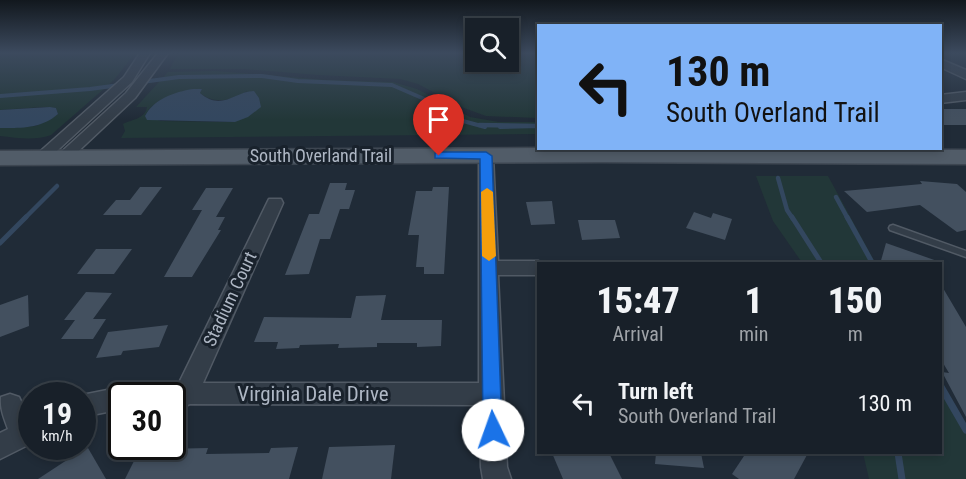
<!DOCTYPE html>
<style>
:root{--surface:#182029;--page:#252d35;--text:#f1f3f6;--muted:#9fa3a8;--line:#363e46}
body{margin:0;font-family:"Roboto Condensed",sans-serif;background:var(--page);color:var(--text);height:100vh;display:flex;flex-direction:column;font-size:22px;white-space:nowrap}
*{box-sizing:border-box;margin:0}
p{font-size:20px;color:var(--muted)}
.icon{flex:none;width:33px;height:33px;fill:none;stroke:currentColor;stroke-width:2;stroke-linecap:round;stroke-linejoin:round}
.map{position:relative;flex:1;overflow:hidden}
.sheet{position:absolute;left:537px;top:262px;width:405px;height:192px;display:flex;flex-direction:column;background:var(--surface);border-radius:0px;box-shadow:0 3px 9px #0003,0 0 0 2px var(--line)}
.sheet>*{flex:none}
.banner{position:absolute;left:537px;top:24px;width:405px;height:126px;border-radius:0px;box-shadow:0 3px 9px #0003,0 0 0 2px var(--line);background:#80b3f7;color:#111;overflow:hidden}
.tools{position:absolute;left:465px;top:18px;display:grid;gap:12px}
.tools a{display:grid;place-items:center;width:54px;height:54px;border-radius:0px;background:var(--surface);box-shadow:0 3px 9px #0003,0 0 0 2px var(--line);font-size:30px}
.speed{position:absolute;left:18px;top:382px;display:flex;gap:12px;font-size:30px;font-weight:700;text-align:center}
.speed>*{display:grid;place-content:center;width:78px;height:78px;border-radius:50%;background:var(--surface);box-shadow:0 3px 9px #0003,0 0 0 2px var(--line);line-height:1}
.speed small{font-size:15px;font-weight:400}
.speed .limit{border:3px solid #111;border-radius:9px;background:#fff;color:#111}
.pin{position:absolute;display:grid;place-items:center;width:51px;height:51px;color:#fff;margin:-62px -26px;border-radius:50% 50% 50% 0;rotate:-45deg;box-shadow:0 0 6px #0007}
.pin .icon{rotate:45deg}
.me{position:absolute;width:66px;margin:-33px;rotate:357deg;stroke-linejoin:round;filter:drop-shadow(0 0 4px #0008)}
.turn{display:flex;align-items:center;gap:21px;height:126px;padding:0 30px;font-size:27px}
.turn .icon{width:78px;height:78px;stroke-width:2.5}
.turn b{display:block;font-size:42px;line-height:51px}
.eta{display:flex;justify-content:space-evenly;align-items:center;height:102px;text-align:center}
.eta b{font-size:36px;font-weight:800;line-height:42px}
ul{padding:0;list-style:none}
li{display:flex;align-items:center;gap:18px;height:78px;padding:0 30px}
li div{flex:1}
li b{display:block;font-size:22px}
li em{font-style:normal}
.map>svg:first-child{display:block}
</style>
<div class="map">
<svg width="966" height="479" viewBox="0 0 966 479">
<rect width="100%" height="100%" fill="#202b37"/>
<g fill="#223738" fill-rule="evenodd">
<path d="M0,53H135L114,80L51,135C35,141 17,138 0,136V128L36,126L58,114L56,108L43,107L0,110Z"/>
<path d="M178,53H475L476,62H508L509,53H538V118L486,116L464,108L418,84L400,79L318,75L245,69H170Z"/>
<path d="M216,71L327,80L393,82L417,89L470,117L499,122H538V134L121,138L125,131L123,124C133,119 145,119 147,107H136L168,72ZM202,89L200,93C215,105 233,100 247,91L235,122L161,121L145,116C156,95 181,93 202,89Z"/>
<path d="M756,176H828L876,264H803L773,221Z"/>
<path d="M941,384L966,431V479H869L863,453H940Z"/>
</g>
<g fill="#33475f">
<path d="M193,89H202L200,93C222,112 235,91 254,91L259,98L261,107L248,117L235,122L147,120L145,116C154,99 174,92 193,89Z"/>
<path d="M50,107L56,108L58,114C41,129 21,128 0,128V110Z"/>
</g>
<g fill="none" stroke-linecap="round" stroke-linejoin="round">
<g stroke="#33475f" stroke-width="4">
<path d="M0,96L90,89L179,77L262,76L298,81L392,85L422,98L463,121L485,127"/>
<path d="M500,127L538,126"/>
</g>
<g stroke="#33475f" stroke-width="4.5">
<path d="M479,125L538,126"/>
<path d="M778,178L787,210L793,219"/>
<path d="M836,197L848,219"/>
<path d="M24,219L57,186"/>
</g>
<g stroke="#33475f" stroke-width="5">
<path d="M792,217L822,264"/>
<path d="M847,217L873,264"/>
<path d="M0,243L26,217"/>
</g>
<g stroke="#33475f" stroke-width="7">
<path d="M940,385L966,430"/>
<path d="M898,453L902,479"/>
</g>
</g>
<g fill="#43505f">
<rect x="940" y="109" width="26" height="16"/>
<path d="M920,181L957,184L966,192V230L957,232L920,205L867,212L844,191L922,184Z"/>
<path d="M330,183H347L345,190H355L349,209H340L330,239H320L309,274L285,275L309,214H319Z"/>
<path d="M140,187H162L141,215H103L116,200H130Z"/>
<path d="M433,187H449L444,274H424V267H416L419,235H408L416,191H432Z"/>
<path d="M206,188H233L216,217H225L218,230H221L192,277H164L202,210H192Z"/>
<path d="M552,201L555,224L531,225L526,202Z"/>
<path d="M694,212L711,218L713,213L732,219L725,240L686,228Z"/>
<path d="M578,220H615L620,238L582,240Z"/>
<path d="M886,243L940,262V264H880Z"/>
<path d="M96,249H132L114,274H77Z"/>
<path d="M940,283L966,327V417L942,372L949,373L940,358Z"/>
<path d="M86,292L112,293L93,319H106L93,339H61L75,320H64Z"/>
<path d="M28,295L29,326L0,337V305Z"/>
<path d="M386,295L381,320H442L441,346L417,347V343H377V347L338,348L339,344L300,345L299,348L276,349L278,342H254L264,317L351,318L356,296Z"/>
<path d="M168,325L159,347L123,351L121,355L96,358L108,332Z"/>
<path d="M395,445L391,479H322L329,447Z"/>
<path d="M298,447L289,479H125L138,453H162L164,449L208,448L206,454L269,453L271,448Z"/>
<path d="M88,448L106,479H38L70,458Z"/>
<path d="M552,453H609L622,479H563Z"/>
<path d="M656,453H701L704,468L655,464Z"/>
<path d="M746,453H808L794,479H739L732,474Z"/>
</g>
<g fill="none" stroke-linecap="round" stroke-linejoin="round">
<g stroke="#515a65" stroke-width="3">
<path id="service" d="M893,225L966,251V257L890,230L889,228L890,226Z"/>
</g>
<g stroke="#515a65" stroke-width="3">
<g id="minor">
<path d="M140,53H150L132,82L46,161H36L34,158L36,155L124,77Z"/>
<path d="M158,53H168L135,98L69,160H59L57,157L59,154L126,93Z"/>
<path d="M940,59L966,70V79L940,67Z"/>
<path d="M966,92V100L940,103V95Z"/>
<path d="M486,152L493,156L498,261H538L545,264H538V275H498L507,467L511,479H483L481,467L479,405L190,404L185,406L172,404V396H122V409L82,417V396H79L82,395L122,387L126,389L150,382L179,383L267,203L269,199H281L283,203L203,383H479V156Z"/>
<path d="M10,394L19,397L29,418L32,417V443L0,459V433L8,429C4,418 0,409 1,397Z"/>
</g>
</g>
<g stroke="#3d4651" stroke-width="3">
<path id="primary" d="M538,148L966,150V164L601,162L0,165V151Z"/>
</g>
<use href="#service" fill="#333d48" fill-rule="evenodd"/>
<use href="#minor" fill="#333d48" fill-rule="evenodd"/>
<use href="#primary" fill="#515c68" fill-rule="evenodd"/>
</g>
<linearGradient id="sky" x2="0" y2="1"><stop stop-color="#12181e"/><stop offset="0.44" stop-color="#3c4a5e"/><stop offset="1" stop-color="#3c4a5e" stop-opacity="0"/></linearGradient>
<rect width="966" height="120" fill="url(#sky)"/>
<path fill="#1a73e8" stroke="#114b97" stroke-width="1.5" d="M439,152H486L492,156L502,430L499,437L493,439L486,437L483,430L480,159L435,158V153Z"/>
<path fill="#f59e0b" d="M487,188L493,192L496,256L489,261L482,256L481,192Z"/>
<g text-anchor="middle" stroke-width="6" stroke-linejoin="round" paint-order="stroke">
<g font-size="18" fill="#aeb7c4" stroke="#19222c">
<text x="321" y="162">South Overland Trail</text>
<text transform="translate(230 299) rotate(-65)" y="6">Stadium Court</text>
</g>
<g font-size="21" fill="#aeb7c4" stroke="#19222c">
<text x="313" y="401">Virginia Dale Drive</text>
</g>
</g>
</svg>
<div class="tools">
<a><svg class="icon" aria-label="search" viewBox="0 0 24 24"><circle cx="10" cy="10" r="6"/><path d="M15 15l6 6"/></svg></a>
</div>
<div class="speed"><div>19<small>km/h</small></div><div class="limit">30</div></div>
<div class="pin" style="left:439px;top:156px;background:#d93025"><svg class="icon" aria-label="arrive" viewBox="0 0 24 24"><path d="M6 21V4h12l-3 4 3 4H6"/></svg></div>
<svg class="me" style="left:493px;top:430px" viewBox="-20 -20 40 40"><circle r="19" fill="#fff"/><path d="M0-13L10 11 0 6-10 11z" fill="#1a73e8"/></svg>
<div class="banner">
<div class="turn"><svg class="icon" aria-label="left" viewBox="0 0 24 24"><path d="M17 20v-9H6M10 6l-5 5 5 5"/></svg><div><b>130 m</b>South Overland Trail</div></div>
</div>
<section class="sheet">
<div class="eta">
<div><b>15:47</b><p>Arrival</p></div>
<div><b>1</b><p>min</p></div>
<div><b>150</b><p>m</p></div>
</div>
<ul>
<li><svg class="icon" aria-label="left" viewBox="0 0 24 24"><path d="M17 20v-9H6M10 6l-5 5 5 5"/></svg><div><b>Turn left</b><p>South Overland Trail</p></div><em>130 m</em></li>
</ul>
</section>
</div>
